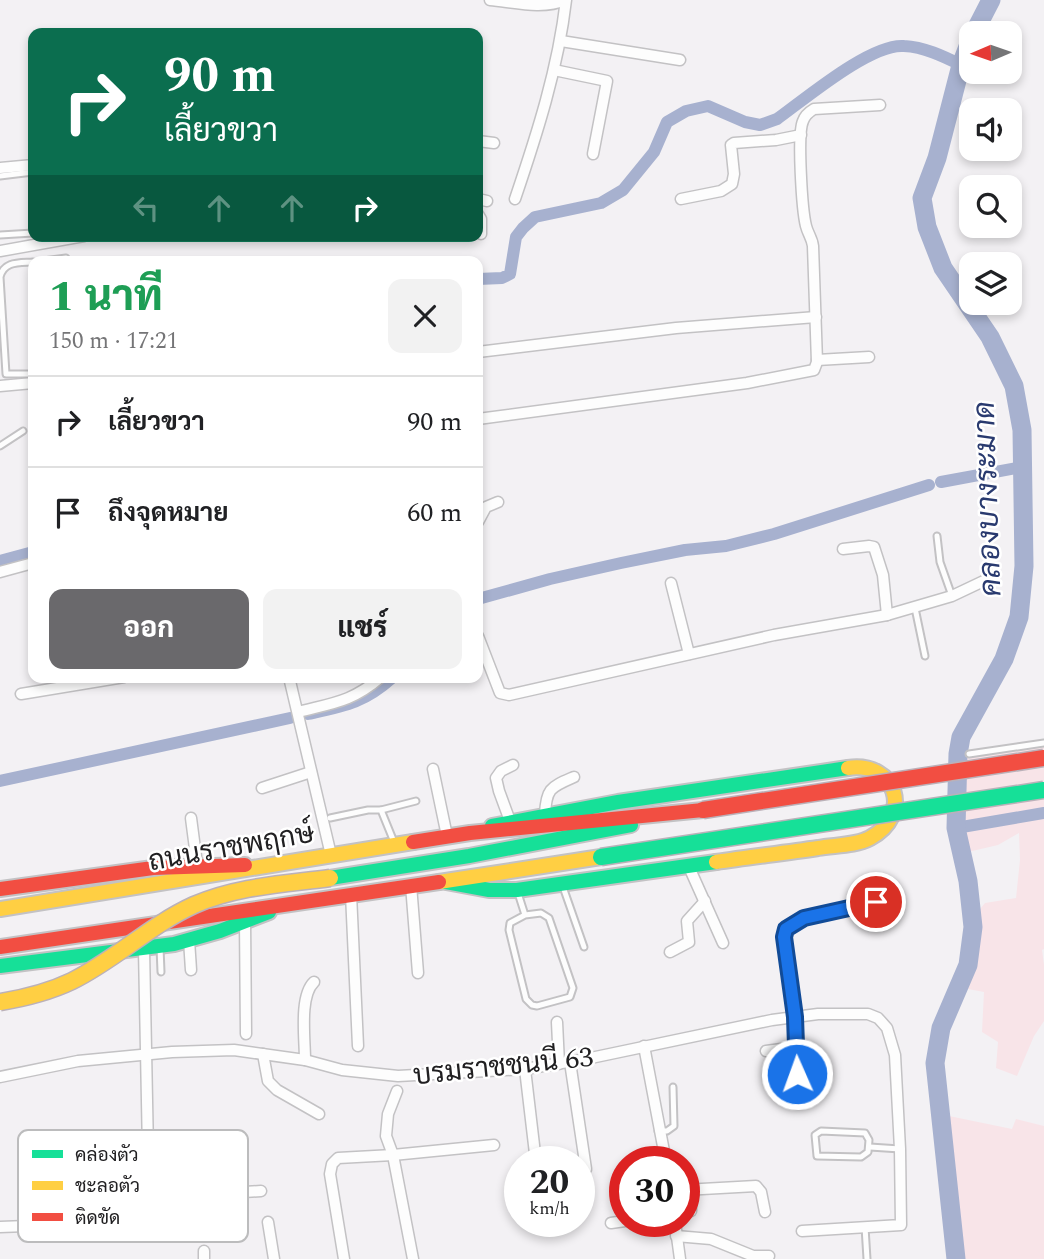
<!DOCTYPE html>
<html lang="th">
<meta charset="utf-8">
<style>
:root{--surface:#fff;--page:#f2f2f2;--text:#202124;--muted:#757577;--line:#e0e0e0;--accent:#6a696c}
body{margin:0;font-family:Spectral,Sarabun,serif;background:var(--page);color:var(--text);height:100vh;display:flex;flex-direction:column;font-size:26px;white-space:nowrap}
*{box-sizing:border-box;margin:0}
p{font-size:23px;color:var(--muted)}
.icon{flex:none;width:38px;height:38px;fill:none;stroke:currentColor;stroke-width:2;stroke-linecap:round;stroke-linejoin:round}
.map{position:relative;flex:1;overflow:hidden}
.side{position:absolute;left:28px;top:256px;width:455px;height:427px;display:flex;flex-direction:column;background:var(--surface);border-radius:14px;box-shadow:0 4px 10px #0003}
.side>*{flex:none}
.hud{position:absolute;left:28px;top:28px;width:455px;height:214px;border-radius:14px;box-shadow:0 4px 10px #0003;background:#0b6e4f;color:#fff;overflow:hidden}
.needle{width:46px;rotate:268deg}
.controls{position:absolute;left:959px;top:21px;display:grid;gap:14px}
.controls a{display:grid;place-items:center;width:63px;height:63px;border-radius:14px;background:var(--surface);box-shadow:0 4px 10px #0003;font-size:35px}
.speed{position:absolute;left:504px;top:1146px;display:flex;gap:14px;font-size:35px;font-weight:700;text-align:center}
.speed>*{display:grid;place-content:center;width:91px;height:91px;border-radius:50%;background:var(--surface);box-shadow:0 4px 10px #0003;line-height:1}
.speed small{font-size:18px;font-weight:400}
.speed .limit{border:10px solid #d22;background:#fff;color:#111}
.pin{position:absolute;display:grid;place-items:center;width:60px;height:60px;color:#fff;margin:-30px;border:4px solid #fff;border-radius:50%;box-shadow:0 2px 7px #0007}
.me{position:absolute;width:77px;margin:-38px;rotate:358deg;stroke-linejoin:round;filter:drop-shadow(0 0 5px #0008)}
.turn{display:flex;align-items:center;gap:24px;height:147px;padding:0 21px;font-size:32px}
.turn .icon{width:91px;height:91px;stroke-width:2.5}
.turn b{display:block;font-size:49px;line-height:60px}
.lanes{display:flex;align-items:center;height:66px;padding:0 21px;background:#0003;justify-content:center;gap:35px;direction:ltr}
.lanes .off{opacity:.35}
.round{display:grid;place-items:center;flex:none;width:74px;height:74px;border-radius:14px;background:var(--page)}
.summary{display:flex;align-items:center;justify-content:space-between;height:119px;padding:0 21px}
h1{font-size:42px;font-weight:800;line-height:52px;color:#1e9e55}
.action{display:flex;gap:14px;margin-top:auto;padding:14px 21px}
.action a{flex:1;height:80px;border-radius:14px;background:var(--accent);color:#fff;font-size:28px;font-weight:800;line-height:80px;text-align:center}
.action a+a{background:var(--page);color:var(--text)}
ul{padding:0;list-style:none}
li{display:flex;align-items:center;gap:21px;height:91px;padding:0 21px;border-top:2px solid var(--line)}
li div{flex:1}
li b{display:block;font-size:26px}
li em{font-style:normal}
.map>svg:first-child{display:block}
</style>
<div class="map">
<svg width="1044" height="1259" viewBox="0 0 1044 1259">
<rect width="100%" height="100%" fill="#f3f1f4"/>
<g fill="#f8e4e8">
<path d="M1044,747V949L1042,950L1044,965V1021L1034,1036L1017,1076L996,1068L998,1042L982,1032L984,992L968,989L977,931L976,914L985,903L1016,898L1020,860L1019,833L998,845L968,852L963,834L962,757Z"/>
<path d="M949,1116L1012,1129L1016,1119L1044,1126V1259H954L937,1132L949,1131Z"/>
</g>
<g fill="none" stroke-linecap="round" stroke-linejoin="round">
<g stroke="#a7b1cf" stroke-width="12">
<path d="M478,279L502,278L510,274L516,237L523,228L535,217L601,203L623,190L654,152L667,122L686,111L708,106L745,122L760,125L777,119C805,99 871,43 904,46C924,47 943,56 961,65"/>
<path d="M941,482L1022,467"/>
<path d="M0,561L33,552"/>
<path d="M478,599L550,579L621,563L685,550L726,546L774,534L929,485"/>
<path d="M308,714C345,706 364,703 393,677"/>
<path d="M0,781L290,718"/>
<path d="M956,828L1044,813"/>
</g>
<g stroke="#a7b1cf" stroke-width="19">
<path d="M974,33L991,0"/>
<path d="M956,1259L935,1063L941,1028L968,965L973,927L968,881L956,828L958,754L961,737L1004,659L1019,617L1024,566L1022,430L1014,386L990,337L943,268L927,227L922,198L937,158L961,65L971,39"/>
</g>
<g stroke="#c3c2c4" stroke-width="9">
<g id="lane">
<path d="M0,176L33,172"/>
<path d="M0,235L33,233"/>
<path d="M43,261L66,258"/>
<path d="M33,262C19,263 4,261 0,277L6,374H33"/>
<path d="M0,446L23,431"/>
<path d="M937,536L940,562L952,596"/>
<path d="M915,608L925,656"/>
<path d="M969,754L1044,743"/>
<path d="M381,810L416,801"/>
<path d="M330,818L368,810H381L394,842"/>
<path d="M562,884L584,947"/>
<path d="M518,893L525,915L510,923L509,930L526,999L532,1005L537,1006L570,997L573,988L549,918L541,913L525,915"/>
<path d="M160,947L161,972"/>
<path d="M658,1131H667L674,1126L673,1087"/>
<path d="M821,1131L865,1133L869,1140L868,1152L861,1157L817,1156L815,1135Z"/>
<path d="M870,1147L900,1149"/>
<path d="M865,1227L867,1259"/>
</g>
</g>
<g stroke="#c3c2c4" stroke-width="13">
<g id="street">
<path d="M490,0C513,2 543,10 565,0"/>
<path d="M561,41L680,60"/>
<path d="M554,70L607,81L593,154"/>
<path d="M478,141L494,143"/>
<path d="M0,168L33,165"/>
<path d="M478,199L487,201"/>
<path d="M515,199C537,134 558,69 566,0"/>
<path d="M681,199L721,191L732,184L734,174L731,145L734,143L776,140L801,135"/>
<path d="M478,214L481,219V234"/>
<path d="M0,251L84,236"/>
<path d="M478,352L676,328L816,317"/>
<path d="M817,360L869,357"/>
<path d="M0,386L33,383"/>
<path d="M478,419L747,383L814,370L817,362L813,246C812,238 808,234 806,226C802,210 797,134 803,121C805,115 809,112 814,109L880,105"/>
<path d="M478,522L486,507L498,502"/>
<path d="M843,549L869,546L874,547L883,575L887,615"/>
<path d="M0,572L33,563"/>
<path d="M671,583L689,654"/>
<path d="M478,636L500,693L509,695L774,635L887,615L952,596L990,578"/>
<path d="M289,677L331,855"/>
<path d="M21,694L124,677"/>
<path d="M298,712C333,703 352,702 381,677"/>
<path d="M433,769L447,836"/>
<path d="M262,788L311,772"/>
<path d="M545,815C546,788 551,787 574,777"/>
<path d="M191,818L197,864"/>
<path d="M510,821L499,791L496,778L501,771L513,765"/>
<path d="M689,867L723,943"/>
<path d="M411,885L418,973"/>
<path d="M351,894L358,1046"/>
<path d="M245,921L246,1034"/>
<path d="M189,940L191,970"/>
<path d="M144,949L149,1202"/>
<path d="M670,952L689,942L687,921L705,901"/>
<path d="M557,1022L559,1064"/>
<path d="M644,1046L666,1162"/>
<path d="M766,1051L797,1047"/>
<path d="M263,1054L268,1081L277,1090L319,1114"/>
<path d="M305,1060C305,1039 299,996 314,982"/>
<path d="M570,1062L586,1169"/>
<path d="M525,1069L536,1162"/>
<path d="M797,1074L795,1017L784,937L786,929L804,918L876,902"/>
<path d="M0,1077L78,1061L172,1052L234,1050L305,1060L342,1070L398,1076L525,1069L586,1059L772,1020L818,1014H868L878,1018L887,1028L895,1055L900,1149L901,1225L802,1231"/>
<path d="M397,1091L388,1114L386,1136L393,1155L413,1259"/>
<path d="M691,1189V1211"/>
<path d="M684,1190L756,1186L761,1192L765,1212"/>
<path d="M268,1222L274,1259"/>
<path d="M675,1222L680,1259"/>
<path d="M611,1223L625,1221"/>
<path d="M0,1227L79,1224L126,1216L149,1202L165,1197L261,1191"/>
<path d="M676,1236L711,1239L753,1256H769"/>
<path d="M204,1251V1259"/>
<path d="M344,1259L330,1174L332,1164L338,1158L393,1155L494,1145"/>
</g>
</g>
<g stroke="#c3c2c4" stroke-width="18">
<g id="fast">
<path d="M492,826L618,802L848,768"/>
<path d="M330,878L469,856L631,825"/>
<path d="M446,882L489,890H517L716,862"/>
<path d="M0,966L174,944L220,931L269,912"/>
</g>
</g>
<g stroke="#c3c2c4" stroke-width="18">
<g id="slow">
<path d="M716,862C750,857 784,853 818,848C834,845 855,846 870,838C913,815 897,761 848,768"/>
<path d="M439,882L601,857"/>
<path d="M0,909L413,842"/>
</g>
</g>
<g stroke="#c3c2c4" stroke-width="18">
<g id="jam">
<path d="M413,842L470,833L703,810"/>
<path d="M0,889L153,868L245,865"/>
<path d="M0,947L439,882"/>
</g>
</g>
<use href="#lane" stroke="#fdfdfd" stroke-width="5"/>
<use href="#street" stroke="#fdfdfd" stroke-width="10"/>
<use href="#fast" stroke="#16e098" stroke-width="14"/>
<use href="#slow" stroke="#ffcf43" stroke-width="14"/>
<use href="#jam" stroke="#f24e42" stroke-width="14"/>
<g stroke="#bbb1b9" stroke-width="19" stroke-linecap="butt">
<path id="fast-bridge" d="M601,857L1044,790"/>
</g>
<g stroke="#bbb1b9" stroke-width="19" stroke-linecap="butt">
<path id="slow-bridge" d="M0,1002C25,998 49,992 72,981C115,960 150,925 194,905C237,886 285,884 330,878"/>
</g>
<g stroke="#bbb1b9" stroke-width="19" stroke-linecap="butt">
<path id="jam-bridge" d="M703,810L1044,758"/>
</g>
<use href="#fast-bridge" stroke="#16e098" stroke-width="16"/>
<use href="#slow-bridge" stroke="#ffcf43" stroke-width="16"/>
<use href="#jam-bridge" stroke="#f24e42" stroke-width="16"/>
</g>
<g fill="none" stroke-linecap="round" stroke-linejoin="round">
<g stroke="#114b97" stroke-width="18">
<path id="route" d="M797,1074L795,1017L784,937L786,929L804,918L876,902"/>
</g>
<use href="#route" stroke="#1a73e8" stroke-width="12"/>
</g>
<g text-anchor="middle" stroke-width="5" stroke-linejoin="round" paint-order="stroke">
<g font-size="28" fill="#212022" stroke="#fff">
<text transform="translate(231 846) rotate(-10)" y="10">ถนนราชพฤกษ์</text>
<text transform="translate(503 1065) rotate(-6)" y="10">บรมราชชนนี 63</text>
</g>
<g font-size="30" font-style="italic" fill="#293a6f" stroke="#fff">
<text transform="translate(987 499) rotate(-92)" y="10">คลองบางระมาด</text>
</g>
</g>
<rect x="18" y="1130" width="230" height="112" rx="10" fill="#fff" stroke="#bcbcbd" stroke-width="2"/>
<rect x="32" y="1150" width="31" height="8" fill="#16e098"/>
<rect x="32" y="1181" width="31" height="9" fill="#ffcf43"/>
<rect x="32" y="1213" width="31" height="8" fill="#f24e42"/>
<g font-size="19" fill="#212022">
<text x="75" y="1161">คล่องตัว</text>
<text x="75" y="1192">ชะลอตัว</text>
<text x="75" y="1224">ติดขัด</text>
</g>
</svg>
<div class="controls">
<a><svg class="needle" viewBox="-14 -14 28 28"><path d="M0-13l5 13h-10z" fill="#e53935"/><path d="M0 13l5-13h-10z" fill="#757577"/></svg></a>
<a><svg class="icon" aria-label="sound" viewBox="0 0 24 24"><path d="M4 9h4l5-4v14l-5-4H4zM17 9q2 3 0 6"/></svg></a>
<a><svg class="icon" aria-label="search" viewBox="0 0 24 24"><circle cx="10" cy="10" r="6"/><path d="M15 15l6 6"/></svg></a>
<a><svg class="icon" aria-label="layers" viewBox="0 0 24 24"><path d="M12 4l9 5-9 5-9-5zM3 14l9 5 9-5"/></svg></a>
</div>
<div class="speed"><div>20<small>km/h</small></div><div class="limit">30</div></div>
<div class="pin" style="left:876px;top:902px;background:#d93025"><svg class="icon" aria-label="arrive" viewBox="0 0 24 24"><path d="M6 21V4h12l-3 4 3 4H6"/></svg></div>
<svg class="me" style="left:797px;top:1074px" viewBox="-20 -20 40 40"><circle r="17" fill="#1a73e8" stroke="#fff" stroke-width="3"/><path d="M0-11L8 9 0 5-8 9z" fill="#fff"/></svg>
<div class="hud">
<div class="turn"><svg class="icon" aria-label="right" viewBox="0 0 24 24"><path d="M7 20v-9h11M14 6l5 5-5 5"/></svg><div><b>90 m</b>เลี้ยวขวา</div></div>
<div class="lanes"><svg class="icon off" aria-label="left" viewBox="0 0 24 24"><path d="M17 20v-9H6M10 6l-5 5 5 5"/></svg><svg class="icon off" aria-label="ahead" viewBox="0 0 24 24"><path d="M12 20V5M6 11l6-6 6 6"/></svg><svg class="icon off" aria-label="ahead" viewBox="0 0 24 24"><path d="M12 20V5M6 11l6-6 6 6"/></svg><svg class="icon" aria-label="right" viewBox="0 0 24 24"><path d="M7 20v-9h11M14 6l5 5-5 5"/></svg></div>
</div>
<section class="side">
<div class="summary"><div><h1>1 นาที</h1><p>150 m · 17:21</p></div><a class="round"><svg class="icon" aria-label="close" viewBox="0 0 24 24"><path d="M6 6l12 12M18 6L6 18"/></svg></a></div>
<ul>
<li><svg class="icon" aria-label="right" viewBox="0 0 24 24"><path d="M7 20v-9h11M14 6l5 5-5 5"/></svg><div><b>เลี้ยวขวา</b></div><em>90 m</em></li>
<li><svg class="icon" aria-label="arrive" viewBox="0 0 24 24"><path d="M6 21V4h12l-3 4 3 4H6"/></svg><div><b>ถึงจุดหมาย</b></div><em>60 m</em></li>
</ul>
<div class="action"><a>ออก</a><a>แชร์</a></div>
</section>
</div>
